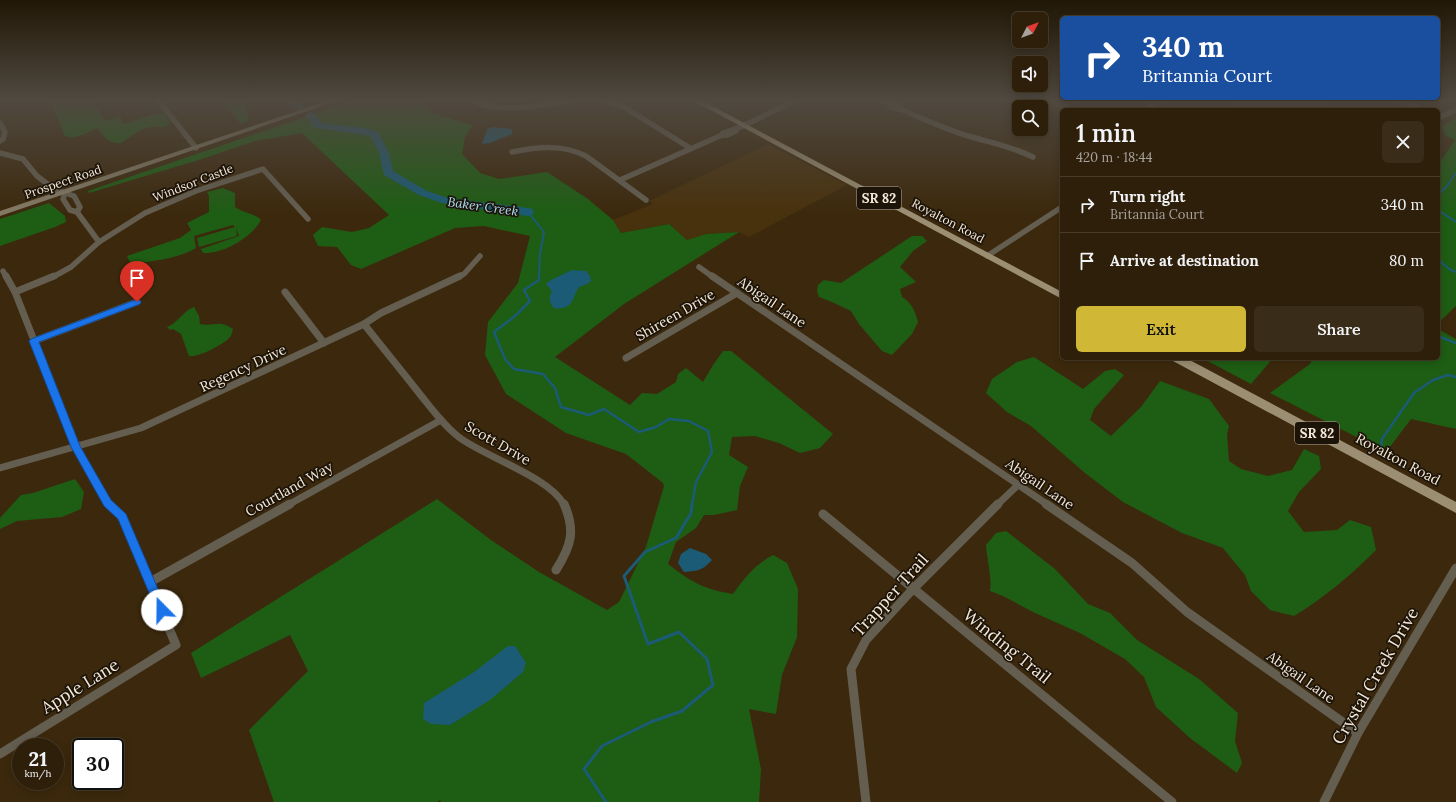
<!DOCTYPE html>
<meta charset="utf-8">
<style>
:root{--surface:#2d1f0a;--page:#392c18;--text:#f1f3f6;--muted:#a7a29c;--line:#483d2b;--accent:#d0b836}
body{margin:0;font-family:Lora,serif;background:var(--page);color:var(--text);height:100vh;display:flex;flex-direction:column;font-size:15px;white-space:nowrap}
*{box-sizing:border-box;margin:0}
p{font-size:13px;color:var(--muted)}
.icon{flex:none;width:22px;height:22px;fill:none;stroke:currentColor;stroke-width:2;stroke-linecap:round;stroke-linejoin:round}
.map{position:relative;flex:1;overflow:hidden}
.side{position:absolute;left:1060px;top:108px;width:380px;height:252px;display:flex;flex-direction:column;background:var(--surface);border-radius:6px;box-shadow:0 2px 10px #0003,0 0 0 1px var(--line)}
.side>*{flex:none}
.guide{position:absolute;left:1060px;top:16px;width:380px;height:84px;border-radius:6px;box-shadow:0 2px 10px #0003,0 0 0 1px var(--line);background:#1a4fa0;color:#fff;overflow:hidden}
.needle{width:26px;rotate:48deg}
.fabs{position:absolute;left:1012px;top:12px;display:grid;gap:8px}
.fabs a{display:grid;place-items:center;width:36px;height:36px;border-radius:6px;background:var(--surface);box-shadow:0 2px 10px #0003,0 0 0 1px var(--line);font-size:20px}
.speed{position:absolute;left:12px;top:738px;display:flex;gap:8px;font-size:20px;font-weight:700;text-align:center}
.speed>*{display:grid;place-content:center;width:52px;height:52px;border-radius:50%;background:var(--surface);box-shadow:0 2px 10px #0003,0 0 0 1px var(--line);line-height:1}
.speed small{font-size:10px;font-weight:400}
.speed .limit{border:2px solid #111;border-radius:6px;background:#fff;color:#111}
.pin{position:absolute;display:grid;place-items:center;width:34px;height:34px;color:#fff;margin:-41px -17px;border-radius:50% 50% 50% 0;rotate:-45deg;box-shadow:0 0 4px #0007}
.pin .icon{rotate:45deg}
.me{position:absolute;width:44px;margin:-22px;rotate:338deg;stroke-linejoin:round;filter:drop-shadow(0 0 3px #0008)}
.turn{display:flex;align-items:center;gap:14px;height:84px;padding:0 16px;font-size:18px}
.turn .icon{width:52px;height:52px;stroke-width:2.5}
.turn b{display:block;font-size:28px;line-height:34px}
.round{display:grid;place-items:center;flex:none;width:42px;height:42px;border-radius:6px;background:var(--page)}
.headline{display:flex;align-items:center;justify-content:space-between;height:68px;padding:0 16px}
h1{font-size:24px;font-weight:600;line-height:30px}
.action{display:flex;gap:8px;margin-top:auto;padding:8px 16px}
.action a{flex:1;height:46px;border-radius:6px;background:var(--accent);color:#111;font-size:16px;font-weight:600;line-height:46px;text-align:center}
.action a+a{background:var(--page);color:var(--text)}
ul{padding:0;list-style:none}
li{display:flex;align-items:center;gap:12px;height:56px;padding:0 16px;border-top:1px solid var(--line)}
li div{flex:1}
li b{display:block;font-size:15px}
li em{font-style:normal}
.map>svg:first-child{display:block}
</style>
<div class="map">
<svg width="1456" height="802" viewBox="0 0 1456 802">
<rect width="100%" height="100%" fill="#3c290d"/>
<g fill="#48310d">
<path d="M1238,100H1318L1347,110H1224Z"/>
<path d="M768,144L847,185L749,237L739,232L706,234L687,240L669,224L621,233L613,220L653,204L649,201Z"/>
</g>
<g fill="#1e5d14">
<path d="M50,100H92L105,121L120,116L123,124L163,112L170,123C166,129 158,126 152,127C140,128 130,138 120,143C109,144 103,136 97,128C86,133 76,140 65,136Z"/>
<path d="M220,100H243L249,121L241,124Z"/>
<path d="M355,100H425L431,113L473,125L465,137L462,154L480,173L499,179L547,172L588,199L613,220L621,233L669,224L687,240L706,234L739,232L624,304L555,357L630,405L642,393L657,394L676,382L678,374L686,368L703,382L713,365L723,351H731L833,434L820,448L800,453L779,443L755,436L732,437L729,455L748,467L740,486L737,510L714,515H704L696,528L676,542L668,564C691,582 703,589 733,594C744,578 756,564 773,555L787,563L798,589L797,637L782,675L776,714L749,709L761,769L759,802H441L440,800L437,802H274L249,730L308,671L290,635L201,678L191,653L437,499L491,540L539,572L607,610L619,602L646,547L664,486L663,483L626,454L566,433L506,394L485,355L488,322L518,283L530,236L484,226L455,228L361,269L351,265L337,247L318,246L313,235L322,227L352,232L369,228L389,215L302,133L255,141L202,159L89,193L88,191Z"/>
<path d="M1456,118V306L1438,323V210L1439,209L1438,205V165L1455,140L1446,136L1442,126Z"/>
<path d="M223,188L235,193V207C243,213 254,213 261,220C251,238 223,254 203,253L201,249L239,236L236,228L237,236L199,247L197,238L235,227L233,225L194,236L196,248C177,259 153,261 131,264L127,256L180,238L191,230L187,223L209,212V196L207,192Z"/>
<path d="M49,203L65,216L66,222L55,227L0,246V219Z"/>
<path d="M912,236H922L927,241L913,251L900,267L916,282L900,289L902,297C912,303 915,311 918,322L912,334L892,355L882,351L859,324L851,311L832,302L819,297L817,291L818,285L824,280L841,283Z"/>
<path d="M194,307L199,316L200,324C214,327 218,319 233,329C232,332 232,336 229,338C223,345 197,358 189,356L181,334L173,329L170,330L167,327C178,323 183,311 194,307Z"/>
<path d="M1438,329L1456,339V429L1411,419L1386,452L1270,393L1310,364L1313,358H1438Z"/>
<path d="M1034,357L1083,389L1105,371L1115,369L1124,375L1094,409L1090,420L1111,436L1141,407L1160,381L1209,399L1229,426L1227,434L1229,461L1241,469L1268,476L1292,470L1304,449L1319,456L1321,469L1299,492L1288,511L1304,532L1337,530L1350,520L1371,527L1376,550C1352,574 1324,598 1294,616L1270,610L1251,591L1245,575L1223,548L1182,533L1123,502L1085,473L1031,426L1007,412L986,393L992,379L1017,362Z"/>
<path d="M1202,358H1273L1251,384Z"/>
<path d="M75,479L84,492L81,509L62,517L17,521L0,529V518L21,495L33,493Z"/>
<path d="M1006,531L1055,569L1088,604L1110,613L1137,640L1199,679L1238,713L1235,741L1242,763L1237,773L1190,738L1156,707L1144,677L1125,659L1080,633L1035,613L1003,596L990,591C992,577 987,560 986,545L996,533Z"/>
</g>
<g fill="#1b5b75">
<path d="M493,127L512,129V134L490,143L482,144L487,129Z"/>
<path d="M572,270L586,271L590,276L591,281L587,284L579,287C570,301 576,307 555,309C549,303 548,299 552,291L546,284L551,280Z"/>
<path d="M690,548L706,554L712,560C703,570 698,571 684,572L678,563L681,554Z"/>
<path d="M508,646H515L526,663L523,672L490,700L450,725L431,724L423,719L424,703L474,672Z"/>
</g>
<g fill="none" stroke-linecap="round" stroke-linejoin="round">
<g stroke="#1b5b75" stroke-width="2">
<path d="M1438,195L1447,186L1456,173"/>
<path d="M1438,210L1456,222"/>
<path d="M528,212L544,232L540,254L539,277"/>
<path d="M1438,259L1449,269L1456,272"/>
</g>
<g stroke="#1b5b75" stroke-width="2.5">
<path d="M539,276V280L524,290L530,301L515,316L494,332L505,359L514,369L543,374L555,388L561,407L589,415L604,409L639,432L656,427L669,419L689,421L708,431L712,452L696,482L692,505"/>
<path d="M1438,336L1456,343"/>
<path d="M1380,452L1382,439L1414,393L1433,380L1448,375L1456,377"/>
</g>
<path stroke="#1b5b75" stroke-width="3" d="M606,802L584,769L602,746L651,722L682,711L713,685L707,659L679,632L648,644L624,576L645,552L676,538L691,513L692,504"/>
<g fill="#1b5b75" fill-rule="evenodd">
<path d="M282,100H294L304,108L299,111Z"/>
<path d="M310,112C315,113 320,118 321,123L365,128L378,132L389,153L393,171L427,191L448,198L528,208L532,209L534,212L532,215L528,216L442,203L419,195L384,175L379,153L370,136L312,127L310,121L305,115Z"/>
</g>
<g stroke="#645e51" stroke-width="5.5">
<path d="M158,100L196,148"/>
<path d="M471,100C504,115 539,105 574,100"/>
<path d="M604,100L624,107L690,148"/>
<path d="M882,100L892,105"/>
<path d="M1048,100L1073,110"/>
<path d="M1401,100L1424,110"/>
<path d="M892,105H898L901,107L900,109L890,107Z"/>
<path d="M900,109C924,119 947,130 972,137C993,143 1013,147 1033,157"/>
<path d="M1144,110L1160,100"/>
<path d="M1438,118L1456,110"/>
<path d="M0,123L5,132L3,139L0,141"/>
<path d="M736,129V131L727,135H722L723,133L743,126L796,100"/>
<path d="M512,152C538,147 562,144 586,156L646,200"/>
<path d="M0,153L23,159L37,176L54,189L74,196L80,207L77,212"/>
<path d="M620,180L722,135"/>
<path d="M65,193L63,199L70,210L77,212L99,242"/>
<path d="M987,256L1062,207"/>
<path d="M699,267L713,277"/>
<path d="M3,271L6,277"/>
<path d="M53,277L71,267L99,242L145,213L196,191L263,169L308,219"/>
<path d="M458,277L464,274L480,256"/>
</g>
<g stroke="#645e51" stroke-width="7">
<path d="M6,276L15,292L76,447L110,505"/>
<path d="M712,276L1048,505"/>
<path d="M15,292L54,276"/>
<path d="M285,292L324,343"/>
<path d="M364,324C382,347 401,370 419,393C432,409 444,426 460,438C486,457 551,478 564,505"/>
<path d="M34,341L137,302"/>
<path d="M626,358L737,293"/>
<path d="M0,468L141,428L364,324L381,313L460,276"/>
<path d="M288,505L441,420"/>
<path d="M997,505L1018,485"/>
</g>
<g stroke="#645e51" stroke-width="9">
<path d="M1046,504L1132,563L1187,612L1358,733"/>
<path d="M823,514L1172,802"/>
<path d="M556,570C571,546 576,531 564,504"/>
<path d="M150,582L290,504"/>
<path d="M0,754L176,645L122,517L109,504"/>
<path d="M866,802L851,669L866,640L913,589L998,504"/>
<path d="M1324,802L1358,733L1456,568"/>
</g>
<path fill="#837964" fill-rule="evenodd" d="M330,100H340L0,216V211Z"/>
<g fill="#9b8e73" fill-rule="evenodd">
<path d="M692,100H701L1062,292V299Z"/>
<path d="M1172,358H1186L1456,502V513L1173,361Z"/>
</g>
</g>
<linearGradient id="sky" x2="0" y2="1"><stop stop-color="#211707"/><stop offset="0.47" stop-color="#504940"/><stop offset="1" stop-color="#504940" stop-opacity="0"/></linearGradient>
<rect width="1456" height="213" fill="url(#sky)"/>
<path fill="#1a73e8" stroke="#114b97" d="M135,300H140L141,302L140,304L39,342L80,446L111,500L126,514L167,610L166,614L162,615L158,614L118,519L104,506L71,447L29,341L31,339Z"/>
<g text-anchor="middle" stroke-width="3.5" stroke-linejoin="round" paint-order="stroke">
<g font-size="12" fill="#f5e8d9" stroke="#1c1408">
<text transform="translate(63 182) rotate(-19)" y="4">Prospect Road</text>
<text transform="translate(193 183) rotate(-21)" y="4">Windsor Castle</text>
<text transform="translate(948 221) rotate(28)" y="4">Royalton Road</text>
</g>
<g fill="#1c1408" stroke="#b4a89a" stroke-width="1">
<rect x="857" y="187" width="44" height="22" rx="3"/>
<rect x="1295" y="422" width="44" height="22" rx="3"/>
</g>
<g font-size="13" font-weight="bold" fill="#f5e8d9">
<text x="879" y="203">SR 82</text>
<text x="1317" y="438">SR 82</text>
</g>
<g font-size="13" font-style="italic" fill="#acdef7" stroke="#1c1408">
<text transform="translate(483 206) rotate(8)" y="5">Baker Creek</text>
</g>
<g font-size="14" fill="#f5e8d9" stroke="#1c1408">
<text transform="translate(772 302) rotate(34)" y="5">Abigail Lane</text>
<text transform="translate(675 315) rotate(-30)" y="5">Shireen Drive</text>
<text transform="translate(243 368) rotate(-25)" y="5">Regency Drive</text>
<text transform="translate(498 443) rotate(30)" y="5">Scott Drive</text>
<text transform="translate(1398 459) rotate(28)" y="5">Royalton Road</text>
<text transform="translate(1040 484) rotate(34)" y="5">Abigail Lane</text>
<text transform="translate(289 489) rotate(-29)" y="5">Courtland Way</text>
<text transform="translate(1301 677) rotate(35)" y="5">Abigail Lane</text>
</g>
<g font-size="17" fill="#f5e8d9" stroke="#1c1408">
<text transform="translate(890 595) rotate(-48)" y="6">Trapper Trail</text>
<text transform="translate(1007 646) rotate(39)" y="6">Winding Trail</text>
<text transform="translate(1375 676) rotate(-60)" y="6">Crystal Creek Drive</text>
<text transform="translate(80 686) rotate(-32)" y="6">Apple Lane</text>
</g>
</g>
</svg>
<div class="fabs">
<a><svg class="needle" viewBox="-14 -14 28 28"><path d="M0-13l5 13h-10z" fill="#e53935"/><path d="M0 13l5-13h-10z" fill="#a7a29c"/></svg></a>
<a><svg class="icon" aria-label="sound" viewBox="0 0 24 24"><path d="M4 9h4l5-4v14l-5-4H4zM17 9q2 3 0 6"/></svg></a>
<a><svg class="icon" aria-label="search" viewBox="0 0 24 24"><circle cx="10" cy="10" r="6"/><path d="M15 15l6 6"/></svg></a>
</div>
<div class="speed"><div>21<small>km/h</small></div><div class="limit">30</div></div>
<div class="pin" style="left:137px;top:302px;background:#d93025"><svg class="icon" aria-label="arrive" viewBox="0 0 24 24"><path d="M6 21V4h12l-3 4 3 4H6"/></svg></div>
<svg class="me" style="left:162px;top:610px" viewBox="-20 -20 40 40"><circle r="19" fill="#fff"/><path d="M0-13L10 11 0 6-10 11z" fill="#1a73e8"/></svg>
<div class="guide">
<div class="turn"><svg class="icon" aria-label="right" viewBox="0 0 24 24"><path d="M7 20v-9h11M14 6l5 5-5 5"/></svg><div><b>340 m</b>Britannia Court</div></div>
</div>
<section class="side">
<div class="headline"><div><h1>1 min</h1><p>420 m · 18:44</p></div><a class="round"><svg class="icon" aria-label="close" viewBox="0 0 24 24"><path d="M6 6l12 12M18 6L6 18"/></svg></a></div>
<ul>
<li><svg class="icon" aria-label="right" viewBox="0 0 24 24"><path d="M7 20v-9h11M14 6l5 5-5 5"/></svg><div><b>Turn right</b><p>Britannia Court</p></div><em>340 m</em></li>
<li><svg class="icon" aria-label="arrive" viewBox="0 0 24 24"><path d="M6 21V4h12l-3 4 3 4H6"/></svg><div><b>Arrive at destination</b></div><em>80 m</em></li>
</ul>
<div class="action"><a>Exit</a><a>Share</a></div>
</section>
</div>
